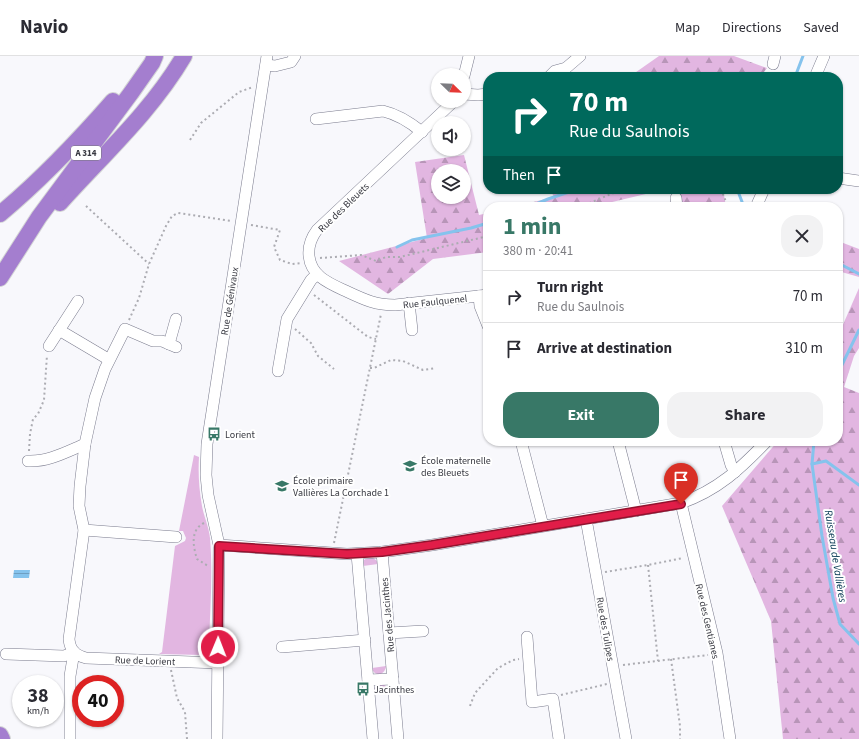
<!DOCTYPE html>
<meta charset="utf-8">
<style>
:root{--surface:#fff;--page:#f2f2f3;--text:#2b2b33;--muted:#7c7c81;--line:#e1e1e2;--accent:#387867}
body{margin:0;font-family:"Source Sans 3",sans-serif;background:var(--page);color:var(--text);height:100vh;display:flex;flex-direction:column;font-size:15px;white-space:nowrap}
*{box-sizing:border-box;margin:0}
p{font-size:13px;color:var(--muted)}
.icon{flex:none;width:22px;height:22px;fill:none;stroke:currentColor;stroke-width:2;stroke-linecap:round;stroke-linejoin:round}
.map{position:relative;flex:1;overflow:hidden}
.side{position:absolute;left:483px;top:146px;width:360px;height:244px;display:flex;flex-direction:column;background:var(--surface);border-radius:16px;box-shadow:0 1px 3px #0004}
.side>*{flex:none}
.hud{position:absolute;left:483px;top:16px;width:360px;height:122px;border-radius:16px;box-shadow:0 1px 3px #0004;background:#00695c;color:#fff;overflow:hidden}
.needle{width:26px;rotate:113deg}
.tools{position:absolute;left:431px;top:12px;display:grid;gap:8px}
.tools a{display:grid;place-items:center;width:40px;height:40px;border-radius:50%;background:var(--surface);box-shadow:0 1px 3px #0004;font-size:20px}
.speed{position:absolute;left:12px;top:619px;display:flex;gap:8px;font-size:20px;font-weight:700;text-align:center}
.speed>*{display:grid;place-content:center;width:52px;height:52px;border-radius:50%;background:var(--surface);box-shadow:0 1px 3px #0004;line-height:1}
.speed small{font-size:10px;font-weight:400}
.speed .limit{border:6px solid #d22;background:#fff;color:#111}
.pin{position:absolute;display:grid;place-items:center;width:34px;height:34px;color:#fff;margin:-41px -17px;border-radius:50% 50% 50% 0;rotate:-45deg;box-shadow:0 0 4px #0007}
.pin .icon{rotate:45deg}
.me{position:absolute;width:44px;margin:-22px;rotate:1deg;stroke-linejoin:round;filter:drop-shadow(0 0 3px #0008)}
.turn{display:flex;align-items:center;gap:14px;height:84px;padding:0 20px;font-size:18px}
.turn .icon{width:52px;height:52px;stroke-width:2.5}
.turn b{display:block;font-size:28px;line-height:34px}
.then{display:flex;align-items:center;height:38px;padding:0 20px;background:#0003;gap:8px;font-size:15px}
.round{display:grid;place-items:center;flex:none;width:42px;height:42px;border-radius:16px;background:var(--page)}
.summary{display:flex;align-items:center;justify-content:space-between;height:68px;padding:0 20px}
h1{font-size:24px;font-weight:700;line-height:30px;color:var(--accent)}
.button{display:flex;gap:8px;margin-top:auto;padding:8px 20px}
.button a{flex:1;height:46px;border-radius:16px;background:var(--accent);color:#fff;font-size:16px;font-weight:700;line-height:46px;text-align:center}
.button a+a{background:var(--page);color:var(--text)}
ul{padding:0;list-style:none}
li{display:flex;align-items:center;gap:12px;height:52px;padding:0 20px;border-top:1px solid var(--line)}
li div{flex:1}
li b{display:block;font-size:15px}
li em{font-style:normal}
header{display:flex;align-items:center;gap:24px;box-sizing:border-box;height:56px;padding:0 20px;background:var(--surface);border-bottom:1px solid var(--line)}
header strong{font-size:19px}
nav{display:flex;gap:22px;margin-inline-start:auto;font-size:14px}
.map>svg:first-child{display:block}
</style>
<header>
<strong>Navio</strong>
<nav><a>Map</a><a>Directions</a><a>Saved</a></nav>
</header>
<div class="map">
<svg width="859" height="683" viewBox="0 0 859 683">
<defs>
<pattern id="forest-firs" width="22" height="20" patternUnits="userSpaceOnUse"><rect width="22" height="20" fill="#e2b6e1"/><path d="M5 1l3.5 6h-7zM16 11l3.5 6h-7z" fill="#b895b8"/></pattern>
<pattern id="water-rules" width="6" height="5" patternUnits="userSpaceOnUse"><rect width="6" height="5" fill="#85c3ed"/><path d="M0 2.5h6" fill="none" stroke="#6e9fc2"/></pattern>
</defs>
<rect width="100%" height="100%" fill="#f8f8fc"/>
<g fill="#e2b6e1">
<path d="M194,399L199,401C198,417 199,433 202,450C204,461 209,471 210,482C213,518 210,554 209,590L204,597L201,599L159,598L162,596L175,490L185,485L186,482L183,475H179Z"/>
<path d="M367,502C373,502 376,502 378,508L363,510L364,504Z"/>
<path d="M386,610C385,620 374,621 372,612Z"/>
<path d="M378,628C384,628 387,629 388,635L374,636V633Z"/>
</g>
<g fill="url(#forest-firs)" fill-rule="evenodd">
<path d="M659,0H734L767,12L760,21H629Z"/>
<path d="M464,99L479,159L488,157V196L433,203L388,238L339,205L427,182L415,106ZM438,115H464V141H438Z"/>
<path d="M550,133H667L591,151H513L554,141Z"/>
<path d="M676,133H723L726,151H683Z"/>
<path d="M838,185L859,193V221L838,215Z"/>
<path d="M859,232V292L854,300L844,331L859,337V683H783L771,565L722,450L778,385H838V280Z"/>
</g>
<path fill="url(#water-rules)" d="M14,514H30L29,522H13Z"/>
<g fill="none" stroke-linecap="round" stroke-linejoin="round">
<g stroke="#85c3ed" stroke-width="3">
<path d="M795,21L803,0"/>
<path d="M739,133V138L744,151"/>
<path d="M529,151L548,143L578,133"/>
<path d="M397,191L412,184L471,172L488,167"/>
<path d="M838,207L859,218"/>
<path d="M838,317L859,274"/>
<path d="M814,385L812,408L822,480L833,542L840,568L859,588"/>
<path d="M812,408L826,405L859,429"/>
</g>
<g stroke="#7b7c8e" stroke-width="12">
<g id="minor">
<path d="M773,8L775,0"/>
<path d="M266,9L275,10L291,6L295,0"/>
<path d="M464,20L469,0"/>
<path d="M549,21L555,15L566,12L580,0"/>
<path d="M815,21L824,0"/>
<path d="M464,38L478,39L488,38"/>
<path d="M454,45L317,174C311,182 308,190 309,200C311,221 331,228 348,236C365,244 376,249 395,249L488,239"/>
<path d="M316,63L383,55C396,58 411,67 422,76"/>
<path d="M838,122L859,125"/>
<path d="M676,142L677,151"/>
<path d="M756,151L764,133"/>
<path d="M479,240L480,250L488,270"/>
<path d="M409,247L412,274"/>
<path d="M59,274L108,303"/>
<path d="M169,288L176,263"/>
<path d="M49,290L78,245"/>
<path d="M176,291L162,285H153L125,273L105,313L95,342L85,388L80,430L79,450L84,474L69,583C70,594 75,599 86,602L218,607"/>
<path d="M278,315L287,263L311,224L317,218"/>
<path d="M521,385L543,470"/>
<path d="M618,385L636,455"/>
<path d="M724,385L731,409L735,416"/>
<path d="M28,405C48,406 66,396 85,388"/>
<path d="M681,447L717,597L730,683"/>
<path d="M586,463L626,683"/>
<path d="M84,474L176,481"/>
<path d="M219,489L347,498L382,496L432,489L681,447C718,434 740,413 767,385"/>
<path d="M382,496L398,683"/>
<path d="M357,498L373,683"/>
<path d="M389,577L423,575"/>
<path d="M527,581L532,646L553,643L559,683"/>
<path d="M282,591L365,584"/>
<path d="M6,598L64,600L74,596"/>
<path d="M368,624L393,623"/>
<path d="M70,683V620L74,596"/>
<path d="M217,683L219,489L208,439L206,419L207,388L267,0"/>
</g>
</g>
<g stroke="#d3d4d5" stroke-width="18">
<g id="highway">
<path d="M60,147C103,99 151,56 184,0"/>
<path d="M0,158C41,124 78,85 113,45"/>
<path d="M0,222L39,161L131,37L152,7L155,0"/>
<path d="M0,679L2,683"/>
</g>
</g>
<g stroke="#acacb2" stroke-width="2" stroke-dasharray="2 3" stroke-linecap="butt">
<path d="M190,84L201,67L239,36L253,31"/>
<path d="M721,133L728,151"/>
<path d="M86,150L149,208"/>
<path d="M580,151L623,133"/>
<path d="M251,169L280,174L274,191L280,204L292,208L301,207"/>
<path d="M320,202L361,199L376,205L386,201H400L488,180"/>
<path d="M838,231L840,237L838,254"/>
<path d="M314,239L368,281L376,283"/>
<path d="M129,264L139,242L149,208L166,170L172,160L178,157L231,165"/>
<path d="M295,273L311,287L318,300L334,313"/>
<path d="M370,312H374L391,304L403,305L423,314L436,312"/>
<path d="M29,395L30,378L33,363L38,358L44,344L47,299"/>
<path d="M204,467C190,474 193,490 197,503L208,510"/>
<path d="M334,487L381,258"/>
<path d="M648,509L658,605"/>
<path d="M605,516L648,509L683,502"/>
<path d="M671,603L680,670V683"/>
<path d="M623,609L708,599"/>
<path d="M171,614L177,642L185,656L187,683"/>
<path d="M561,639L607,628"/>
<path d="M470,650L475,637L498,612L513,604L519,603"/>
</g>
<use href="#minor" stroke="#fff" stroke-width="11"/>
<use href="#highway" stroke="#a47ecf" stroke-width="16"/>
</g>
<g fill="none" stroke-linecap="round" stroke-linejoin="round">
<g stroke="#92132f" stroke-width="10">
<path id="route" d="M218,591L219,490L347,498L382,496L432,489L681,448"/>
</g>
<use href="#route" stroke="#e11d48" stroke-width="7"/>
</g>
<defs>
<g id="bus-bare" transform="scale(1.08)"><path d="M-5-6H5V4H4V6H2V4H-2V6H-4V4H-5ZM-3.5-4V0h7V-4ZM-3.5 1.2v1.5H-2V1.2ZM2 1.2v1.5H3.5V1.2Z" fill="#387867" stroke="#fff" stroke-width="2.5" paint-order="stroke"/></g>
<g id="school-bare" transform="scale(1.08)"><path d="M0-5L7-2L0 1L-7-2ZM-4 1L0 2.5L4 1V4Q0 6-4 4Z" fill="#387867" stroke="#fff" stroke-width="2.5" paint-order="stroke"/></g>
</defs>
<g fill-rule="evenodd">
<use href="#bus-bare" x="214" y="378"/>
<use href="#school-bare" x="410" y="410"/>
<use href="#school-bare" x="282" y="430"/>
<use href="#bus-bare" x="363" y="633"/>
</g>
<g text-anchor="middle" stroke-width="4" stroke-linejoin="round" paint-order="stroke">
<rect fill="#fff" stroke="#74757b" stroke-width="1" x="71" y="90" width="30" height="14" rx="3"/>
<g font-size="9" font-weight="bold" fill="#393a42">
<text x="86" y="100">A 314</text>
</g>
<g font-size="10" fill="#393a42" stroke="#fff">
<text transform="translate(343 151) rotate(-44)" y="4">Rue des Bleuets</text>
<text transform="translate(229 245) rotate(-81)" y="4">Rue de Génivaux</text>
<text transform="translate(435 245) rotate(-6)" y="4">Rue Faulquenel</text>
<text transform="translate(387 559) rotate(-95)" y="4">Rue des Jacinthes</text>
<text transform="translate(708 565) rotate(77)" y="4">Rue des Gentianes</text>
<text transform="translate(606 573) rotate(80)" y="4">Rue des Tulipes</text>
<text transform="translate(145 604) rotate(2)" y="4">Rue de Lorient</text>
</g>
<g font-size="10" fill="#393a42" stroke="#fff" text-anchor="start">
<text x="225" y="382">Lorient</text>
<text x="421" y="408">École maternelle<tspan x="421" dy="12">des Bleuets</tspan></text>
<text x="293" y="428">École primaire<tspan x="293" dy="12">Vallières La Corchade 1</tspan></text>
<text x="374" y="637">Jacinthes</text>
</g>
<g font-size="11" font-style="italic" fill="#00344f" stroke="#fff">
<text transform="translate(836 500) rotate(81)" y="4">Ruisseau de Vallières</text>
</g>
</g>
</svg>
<div class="tools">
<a><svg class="needle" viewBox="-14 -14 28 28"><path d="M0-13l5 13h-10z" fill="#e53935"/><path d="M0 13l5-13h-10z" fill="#7c7c81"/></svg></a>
<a><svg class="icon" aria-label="sound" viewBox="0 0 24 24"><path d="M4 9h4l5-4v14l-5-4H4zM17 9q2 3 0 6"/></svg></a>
<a><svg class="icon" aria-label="layers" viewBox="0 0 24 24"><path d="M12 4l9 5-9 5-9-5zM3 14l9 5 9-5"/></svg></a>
</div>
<div class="speed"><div>38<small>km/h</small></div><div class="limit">40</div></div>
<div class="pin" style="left:681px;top:448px;background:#d93025"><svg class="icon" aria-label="arrive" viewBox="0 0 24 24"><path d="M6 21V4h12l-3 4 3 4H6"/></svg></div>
<svg class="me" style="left:218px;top:591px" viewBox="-20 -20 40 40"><circle r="17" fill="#e11d48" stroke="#fff" stroke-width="3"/><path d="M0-11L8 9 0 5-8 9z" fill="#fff"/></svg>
<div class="hud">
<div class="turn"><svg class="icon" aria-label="right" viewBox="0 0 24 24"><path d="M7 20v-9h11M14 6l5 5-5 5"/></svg><div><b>70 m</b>Rue du Saulnois</div></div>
<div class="then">Then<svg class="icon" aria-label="arrive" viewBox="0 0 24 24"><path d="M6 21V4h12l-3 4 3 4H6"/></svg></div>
</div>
<section class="side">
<div class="summary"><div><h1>1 min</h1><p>380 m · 20:41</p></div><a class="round"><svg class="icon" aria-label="close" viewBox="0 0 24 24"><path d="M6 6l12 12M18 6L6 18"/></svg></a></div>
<ul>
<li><svg class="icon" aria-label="right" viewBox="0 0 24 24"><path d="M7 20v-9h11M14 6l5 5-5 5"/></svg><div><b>Turn right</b><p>Rue du Saulnois</p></div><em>70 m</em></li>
<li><svg class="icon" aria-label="arrive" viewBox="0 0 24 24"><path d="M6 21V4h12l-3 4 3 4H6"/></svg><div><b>Arrive at destination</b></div><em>310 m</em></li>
</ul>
<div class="button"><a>Exit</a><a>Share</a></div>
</section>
</div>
